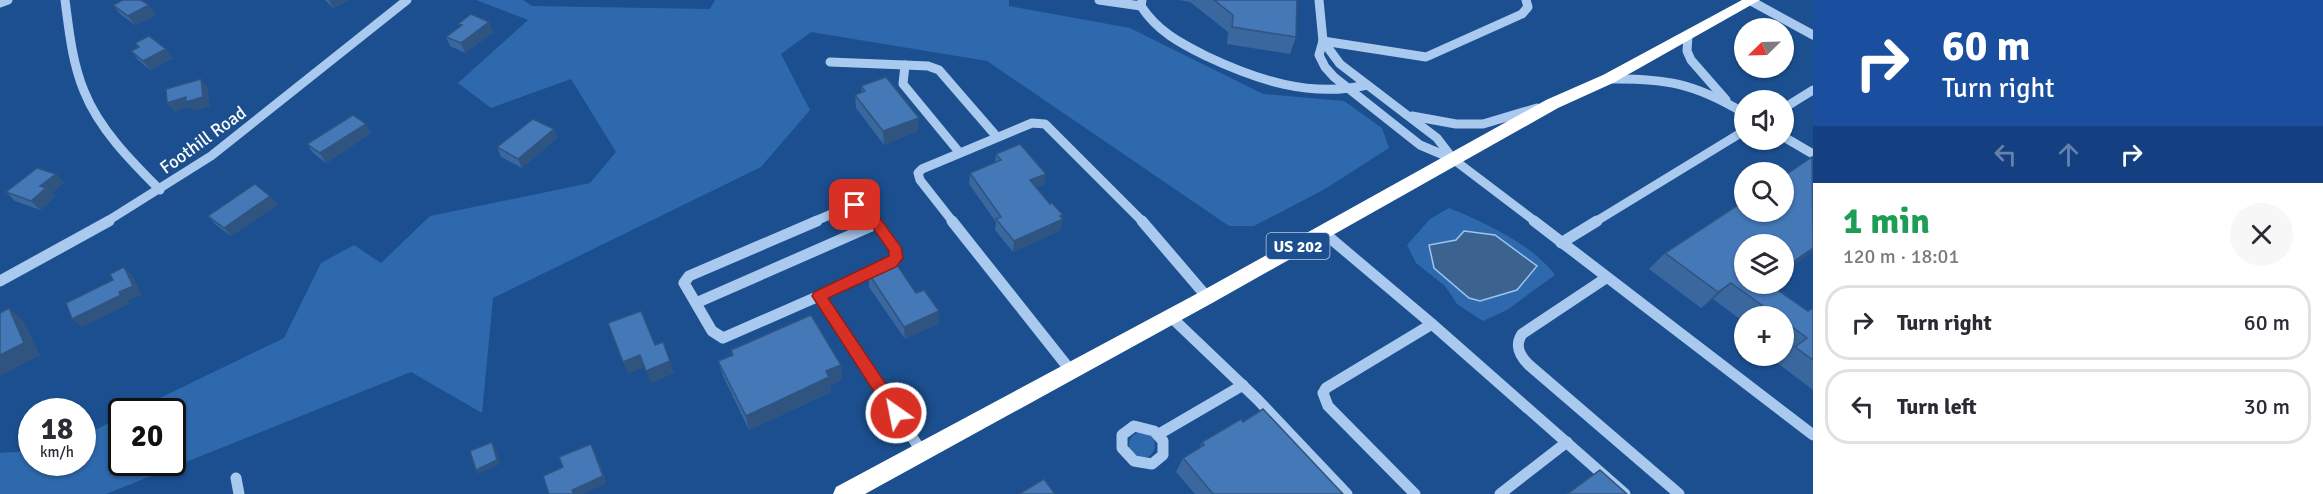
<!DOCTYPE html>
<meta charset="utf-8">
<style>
:root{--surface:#fff;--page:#f7f7f7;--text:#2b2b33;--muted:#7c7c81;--line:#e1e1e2}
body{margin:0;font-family:Signika,sans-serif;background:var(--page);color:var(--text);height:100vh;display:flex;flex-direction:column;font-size:22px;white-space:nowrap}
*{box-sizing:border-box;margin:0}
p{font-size:20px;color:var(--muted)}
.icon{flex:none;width:33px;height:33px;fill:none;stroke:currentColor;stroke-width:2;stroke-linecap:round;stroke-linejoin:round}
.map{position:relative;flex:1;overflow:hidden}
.details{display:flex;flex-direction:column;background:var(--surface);width:510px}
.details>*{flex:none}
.guide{background:#1a4fa0;color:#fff;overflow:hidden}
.needle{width:39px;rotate:247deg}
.fabs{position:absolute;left:1734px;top:18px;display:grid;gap:12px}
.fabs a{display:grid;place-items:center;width:60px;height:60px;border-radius:50%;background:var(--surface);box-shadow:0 2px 4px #0004;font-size:30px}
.speed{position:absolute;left:18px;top:398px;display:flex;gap:12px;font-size:30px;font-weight:700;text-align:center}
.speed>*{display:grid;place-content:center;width:78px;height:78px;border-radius:50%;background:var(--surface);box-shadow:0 2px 4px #0004;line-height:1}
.speed small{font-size:15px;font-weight:400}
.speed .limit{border:3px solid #111;border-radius:9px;background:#fff;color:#111}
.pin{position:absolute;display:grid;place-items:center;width:51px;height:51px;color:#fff;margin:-26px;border-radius:12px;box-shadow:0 3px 9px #0006}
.me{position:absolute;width:66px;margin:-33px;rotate:327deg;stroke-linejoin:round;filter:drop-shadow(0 0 4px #0008)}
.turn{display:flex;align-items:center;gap:21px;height:126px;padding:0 30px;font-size:27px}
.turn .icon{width:78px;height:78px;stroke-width:2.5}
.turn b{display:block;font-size:42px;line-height:51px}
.lanes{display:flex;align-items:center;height:57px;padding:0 30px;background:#0003;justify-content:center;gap:30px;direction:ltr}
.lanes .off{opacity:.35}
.round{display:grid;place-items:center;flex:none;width:63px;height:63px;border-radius:32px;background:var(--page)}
.summary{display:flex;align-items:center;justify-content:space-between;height:102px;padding:0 30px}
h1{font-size:36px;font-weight:700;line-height:45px;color:#1e9e55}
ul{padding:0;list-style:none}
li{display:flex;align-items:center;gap:18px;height:75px;margin:0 12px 9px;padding:0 18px;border:3px solid var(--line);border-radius:24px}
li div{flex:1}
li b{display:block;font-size:22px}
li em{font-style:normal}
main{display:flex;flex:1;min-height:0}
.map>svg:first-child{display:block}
</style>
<main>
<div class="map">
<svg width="1813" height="494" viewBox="0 0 1813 494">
<rect width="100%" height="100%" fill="#1b4f8f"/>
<g fill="#2e69ad">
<path d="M476,0H523L532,6L710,9L715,0H1009V6L1130,28L1263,94L1344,101L1382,128L1389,148L1325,189L1254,226H1229L987,61L811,32L781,54L810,110L761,167L493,298L482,413L411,372L106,494H0V453L31,451L32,462H82L83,436L121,417L122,462H172V411H133L284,338L321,263L354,245L381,263L430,216L590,183L616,152L571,79L491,108L458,83L528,20Z"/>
<path d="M1449,208C1484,222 1533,245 1555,275L1507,310L1483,321L1457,304L1445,286L1416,263L1407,245L1430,219Z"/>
<circle cx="1142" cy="445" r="13"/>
</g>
<path fill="#3c6290" stroke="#9cc4f0" stroke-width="1.5" d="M1464,231L1495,235L1537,266L1517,290L1480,301L1469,298L1434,268L1429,245L1456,240Z"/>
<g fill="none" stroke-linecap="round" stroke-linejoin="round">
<g stroke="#a9c9ee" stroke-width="9">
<path d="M65,0C69,30 72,62 84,91C99,129 131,161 160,190"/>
<path d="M1099,0L1141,6"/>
<path d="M1142,0L1141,6C1157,31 1180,43 1206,56C1257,80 1310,98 1367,85"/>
<path d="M1319,0L1323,41L1319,55L1325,67L1334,77L1420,145L1453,159L1536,222"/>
<path d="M1751,1L1813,35"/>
<path d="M0,3L8,0"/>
<path d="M1688,35L1687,51L1691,60L1726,100"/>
<path d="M1323,41L1426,57L1522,14L1528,7L1526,0"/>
<path d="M1323,41L1340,64L1437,138L1453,159"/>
<path d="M830,62L905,65"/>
<path d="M1608,79C1665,78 1694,83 1744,113"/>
<path d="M1784,108L1813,90"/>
<path d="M1412,116L1456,124H1483L1537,108"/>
<path d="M1784,137L1813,154"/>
<path d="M959,152L903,84L905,65L928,66L939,70L997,137"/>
<path d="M106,222L211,156L407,0"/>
<path d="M813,222L853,205L865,206L876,222"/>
<path d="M953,222L920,180L918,173L922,169L1032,123L1045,124L1143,222"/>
<path d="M1595,222L1744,131"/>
</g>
<g stroke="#a9c9ee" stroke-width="11">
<path d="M817,221L689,276L684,283L712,331L723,338L819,296"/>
<path d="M952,221L1071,371"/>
<path d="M1142,221L1207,297"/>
<path d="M1534,221L1813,435"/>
<path d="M1323,232L1432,324L1625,494"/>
<path d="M1561,243L1597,221"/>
<path d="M1606,278L1522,334C1514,346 1520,356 1529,365L1679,494"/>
<path d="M0,281L109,221"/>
<path d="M819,296L922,452"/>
<path d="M819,296L891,263L896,258V251L875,221"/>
<path d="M696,303L876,224"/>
<path d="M1170,316L1257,399L1347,494"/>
<path d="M1134,426L1154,431L1163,441V455L1152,464L1134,461L1122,448V435Z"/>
<path d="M1159,434L1243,385"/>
<path d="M236,478L239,494"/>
<path d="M1415,494L1328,406L1323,393L1326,388L1432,324"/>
<path d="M1500,494L1567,442"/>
</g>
<path fill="#fff" fill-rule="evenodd" d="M1742,0H1760L1613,83L1558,108L1214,302L865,494H833L836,487L1200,292L1546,100L1603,75Z"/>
</g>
<g fill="#3a679d">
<path d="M325,0H349L333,8Z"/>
<path d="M1179,0H1295L1296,37L1290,54L1227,44L1228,32L1190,2Z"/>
<path d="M113,5L156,15L135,25L120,14Z"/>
<path d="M458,24L493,32L465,53L450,46L446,37L460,26Z"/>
<path d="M135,43L173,58L150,70L138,60L131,51L138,47Z"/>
<path d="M861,86L918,131L884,145L856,108L855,95L862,92Z"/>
<path d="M554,129L557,138L522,168L501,157L497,147Z"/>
<path d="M371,133L326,163L313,153L307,144Z"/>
<path d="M996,154L1044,184L1036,188L1050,204L1063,215L1061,230L1013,252L995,230L996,222L969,184L970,173L995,163Z"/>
<path d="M1813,157V251L1784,272V244L1744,284L1808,311L1813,308V390L1776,362L1787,353L1784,351V316H1744V322L1713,299L1701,308L1649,269L1665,253Z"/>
<path d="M56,174L64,183L51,193L55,197L40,210L15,201L6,192Z"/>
<path d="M270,196L277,205L231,236L216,225L208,216Z"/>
<path d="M869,274L916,293L939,311V323L905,339L869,287Z"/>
<path d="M731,350L841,365L842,380L830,385L831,392L749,430L723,376L718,361L732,355Z"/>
<path d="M1243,422L1343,494H1195L1176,472L1183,458L1199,448L1202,442Z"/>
</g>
<g fill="#305480">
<path d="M329,0H349L333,8Z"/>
<path d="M149,5L156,15L135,25L128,16Z"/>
<path d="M489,22L493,32L465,53L461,43Z"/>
<path d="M166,49L173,58L150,70L143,61Z"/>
<path d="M201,79L208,88L210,106L193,111L190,107L174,112L167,103L186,97Z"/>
<path d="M919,118L918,131L884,145L883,131Z"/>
<path d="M366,124L371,133L326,163L320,153Z"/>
<path d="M554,129L557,138L522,168L518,159Z"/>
<path d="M56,174L64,183L51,193L55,197L40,210L31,201L40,186Z"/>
<path d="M1046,174L1044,184L1028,191L1030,180Z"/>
<path d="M270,196L277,205L231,236L224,228Z"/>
<path d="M1063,215L1062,220L1063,219L1061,230L1013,252L1014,241Z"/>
<path d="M1813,248V251L1784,272V268Z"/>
<path d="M124,267L133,276L142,295L128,301L130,304L82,327L72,319L119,292Z"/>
<path d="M1731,283L1713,299L1701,308L1718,292Z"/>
<path d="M9,308L24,321L40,355L0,376V355Z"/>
<path d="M939,311V323L905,339L904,327Z"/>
<path d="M640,355L645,367L628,374L623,362Z"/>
<path d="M670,361L675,373L651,383L646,371Z"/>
<path d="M841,365L842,380L830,385L831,392L749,430L746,416L826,371Z"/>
<path d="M492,442L495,446L500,464L478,474L476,470Z"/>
<path d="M591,444L595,451L607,483L583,494H574L572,490Z"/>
</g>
<g fill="#4478b7" stroke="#305480" stroke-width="1.5">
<path d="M123,0H141L149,5L128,16L113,5Z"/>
<path d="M1214,0H1297L1296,37L1232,27L1233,15Z"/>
<path d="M471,14L489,22L461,43L446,37L462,25L458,24Z"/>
<path d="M149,36L166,49L143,61L131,51L139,47L135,43Z"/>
<path d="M886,77L919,118L883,131L855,95L865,91L861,86Z"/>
<path d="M201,79L203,97L186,102V97L167,103L166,89Z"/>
<path d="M353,115L366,124L320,153L307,144Z"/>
<path d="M533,119L554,129L518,159L497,147Z"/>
<path d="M1020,144L1046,174L1030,180L1050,204L1052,203L1063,215L1060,216L1063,219L1014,241L996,219L1001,217L970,173L1001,160L996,154Z"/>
<path d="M1812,157L1813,248L1784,268V244H1744V284H1769L1808,311L1813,308V360L1795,347L1807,338L1784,321V316H1777L1731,283L1718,292L1665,253L1744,201V212H1784V176Z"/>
<path d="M37,168L56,174L40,186L46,188L31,201L6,192Z"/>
<path d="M255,184L270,196L224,228L208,216Z"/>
<path d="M895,262L916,293L924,290L939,311L904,327L869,274Z"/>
<path d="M124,267L133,286L119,292L121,295L72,319L66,303L113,280L110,274Z"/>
<path d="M9,308L24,343L0,355V313Z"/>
<path d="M641,311L655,345L663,342L670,361L646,371L640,355L623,362L608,323Z"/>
<path d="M811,315L841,365L826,371L829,377L746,416L718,361L733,355L731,350Z"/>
<path d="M1263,409L1343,494H1213L1183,458L1204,445L1202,442L1241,419L1243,422Z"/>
<path d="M492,442L497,460L476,470L470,451Z"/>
<path d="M591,444L603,476L572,490L574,494H549L543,476L563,467L559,457Z"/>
<path d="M1600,470L1627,494H1567Z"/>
<path d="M1044,479L1055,494H1019Z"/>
</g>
<path fill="#d93025" stroke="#8d1f18" stroke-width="1.5" d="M855,200L869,203L901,247L903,258L896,267L828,298L902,408L904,413L902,418L896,420L891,418L812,296L814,292L889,256V251L861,211L851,208L849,205L851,201Z"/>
<g text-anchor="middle" stroke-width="4.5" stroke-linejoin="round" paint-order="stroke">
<rect fill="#1b4f8f" stroke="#bbcadd" stroke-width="1.5" x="1266.5" y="233" width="63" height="26" rx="4.5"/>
<g font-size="16" font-weight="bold" fill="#fff">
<text x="1298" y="252">US 202</text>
</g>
<g font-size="18" fill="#fff" stroke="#1b4f8f">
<text transform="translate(203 140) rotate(-36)" y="6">Foothill Road</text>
</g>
</g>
</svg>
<div class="fabs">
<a><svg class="needle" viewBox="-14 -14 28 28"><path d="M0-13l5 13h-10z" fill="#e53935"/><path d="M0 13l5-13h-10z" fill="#7c7c81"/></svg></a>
<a><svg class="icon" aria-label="sound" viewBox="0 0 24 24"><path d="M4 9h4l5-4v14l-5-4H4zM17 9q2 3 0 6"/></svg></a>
<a><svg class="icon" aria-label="search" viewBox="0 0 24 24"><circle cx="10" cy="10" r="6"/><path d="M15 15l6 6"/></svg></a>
<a><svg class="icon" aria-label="layers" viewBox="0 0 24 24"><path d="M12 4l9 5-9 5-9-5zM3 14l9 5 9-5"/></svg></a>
<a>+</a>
</div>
<div class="speed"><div>18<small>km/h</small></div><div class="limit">20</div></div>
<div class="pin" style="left:855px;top:205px;background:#d93025"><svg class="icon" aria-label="arrive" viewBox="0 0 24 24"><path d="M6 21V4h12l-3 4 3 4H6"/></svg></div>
<svg class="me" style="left:896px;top:413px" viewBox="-20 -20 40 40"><circle r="17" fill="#d93025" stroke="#fff" stroke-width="3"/><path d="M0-11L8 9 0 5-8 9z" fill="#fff"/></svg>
</div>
<section class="details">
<div class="guide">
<div class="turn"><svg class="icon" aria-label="right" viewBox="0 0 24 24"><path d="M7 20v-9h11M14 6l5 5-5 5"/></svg><div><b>60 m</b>Turn right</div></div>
<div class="lanes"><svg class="icon off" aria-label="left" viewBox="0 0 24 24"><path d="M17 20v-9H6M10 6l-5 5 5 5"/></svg><svg class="icon off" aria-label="ahead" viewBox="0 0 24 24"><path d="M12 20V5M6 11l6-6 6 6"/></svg><svg class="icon" aria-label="right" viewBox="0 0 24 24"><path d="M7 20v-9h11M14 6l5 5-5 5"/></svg></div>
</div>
<div class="summary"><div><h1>1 min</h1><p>120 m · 18:01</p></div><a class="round"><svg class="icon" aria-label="close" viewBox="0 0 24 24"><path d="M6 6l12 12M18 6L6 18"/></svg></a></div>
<ul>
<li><svg class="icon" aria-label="right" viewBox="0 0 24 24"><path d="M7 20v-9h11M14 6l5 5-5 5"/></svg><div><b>Turn right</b></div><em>60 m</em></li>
<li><svg class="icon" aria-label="left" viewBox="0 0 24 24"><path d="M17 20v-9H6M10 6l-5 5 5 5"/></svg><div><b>Turn left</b></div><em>30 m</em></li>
</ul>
</section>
</main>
